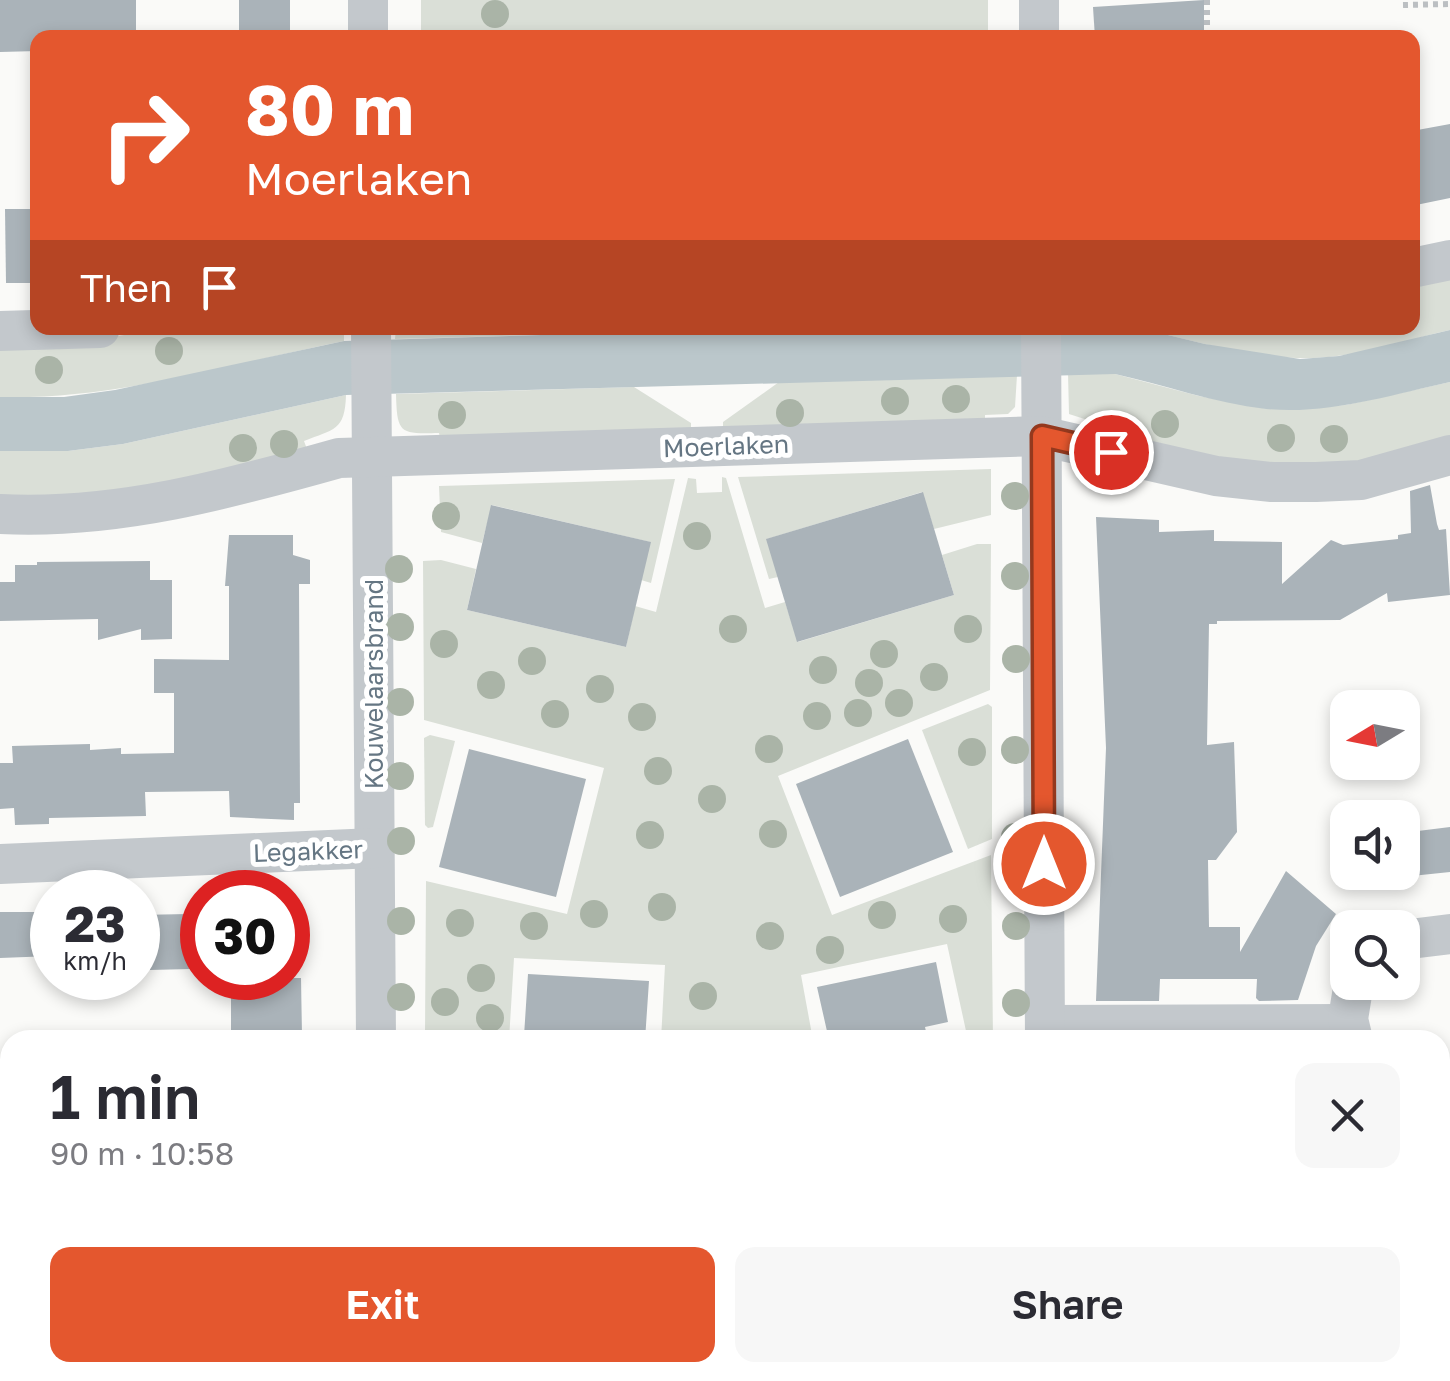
<!DOCTYPE html>
<meta charset="utf-8">
<style>
:root{--surface:#fff;--page:#f7f7f7;--text:#2b2b33;--muted:#7c7c81;--accent:#e4572e}
body{margin:0;font-family:"Golos Text",sans-serif;background:var(--page);color:var(--text);height:100vh;display:flex;flex-direction:column;font-size:38px;white-space:nowrap}
*{box-sizing:border-box;margin:0}
p{font-size:32px;color:var(--muted)}
.icon{flex:none;width:55px;height:55px;fill:none;stroke:currentColor;stroke-width:2;stroke-linecap:round;stroke-linejoin:round}
.map{position:relative;flex:1;overflow:hidden}
.side{position:absolute;left:0px;top:1030px;width:1450px;height:352px;display:flex;flex-direction:column;background:var(--surface);border-radius:30px 30px 0 0;box-shadow:0 5px 15px #0003}
.side>*{flex:none}
.banner{position:absolute;left:30px;top:30px;width:1390px;height:305px;border-radius:20px;box-shadow:0 5px 15px #0003;background:#e4572e;color:#fff;overflow:hidden}
.needle{width:65px;rotate:260deg}
.tools{position:absolute;left:1330px;top:690px;display:grid;gap:20px}
.tools a{display:grid;place-items:center;width:90px;height:90px;border-radius:20px;background:var(--surface);box-shadow:0 5px 15px #0003;font-size:50px}
.speed{position:absolute;left:30px;top:870px;display:flex;gap:20px;font-size:50px;font-weight:700;text-align:center}
.speed>*{display:grid;place-content:center;width:130px;height:130px;border-radius:50%;background:var(--surface);box-shadow:0 5px 15px #0003;line-height:1}
.speed small{font-size:25px;font-weight:400}
.speed .limit{border:15px solid #d22;background:#fff;color:#111}
.pin{position:absolute;display:grid;place-items:center;width:85px;height:85px;color:#fff;margin:-42px;border:5px solid #fff;border-radius:50%;box-shadow:0 2px 10px #0007}
.me{position:absolute;width:110px;margin:-55px;rotate:0deg;stroke-linejoin:round;filter:drop-shadow(0 0 8px #0008)}
.turn{display:flex;align-items:center;gap:35px;height:210px;padding:0 50px;font-size:45px}
.turn .icon{width:130px;height:130px;stroke-width:2.5}
.turn b{display:block;font-size:70px;line-height:85px}
.then{display:flex;align-items:center;height:95px;padding:0 50px;background:#0003;gap:20px;font-size:38px}
.round{display:grid;place-items:center;flex:none;width:105px;height:105px;border-radius:20px;background:var(--page)}
.summary{display:flex;align-items:center;justify-content:space-between;height:170px;padding:0 50px}
h1{font-size:60px;font-weight:600;line-height:75px}
.button{display:flex;gap:20px;margin-top:auto;padding:20px 50px}
.button a{flex:1;height:115px;border-radius:20px;background:var(--accent);color:#fff;font-size:40px;font-weight:600;line-height:115px;text-align:center}
.button a+a{background:var(--page);color:var(--text)}
.map>svg:first-child{display:block}
</style>
<div class="map">
<svg width="1450" height="1381" viewBox="0 0 1450 1381">
<rect width="100%" height="100%" fill="#fafaf8"/>
<g fill="#dadfd7">
<rect x="421" y="0" width="567" height="37"/>
<path d="M1450,272V330C1412,338 1375,352 1337,356C1271,365 1203,343 1139,328H1412L1413,281Z"/>
<path d="M166,328H344V341C230,364 117,400 0,397V343L94,340Z"/>
<path d="M396,328H639L634,332L395,339Z"/>
<path d="M1068,373L1115,374L1199,396L1268,409L1346,405L1450,382V444L1415,457L1286,472L1102,436L1103,425L1069,414Z"/>
<path d="M1017,375L1015,407L1008,414L985,415V426L723,435V422L779,382Z"/>
<path d="M634,387L691,423V436L441,444L439,433C400,434 397,434 396,394Z"/>
<path d="M346,395C345,431 334,429 304,441L308,452L229,478L0,504V451H68L123,444Z"/>
<path d="M991,469V515L934,529L922,492L767,539L778,577L769,579L738,477Z"/>
<path d="M722,477L726,478L765,608L785,602L798,642L954,595L942,555L977,544H991L990,690L778,776L832,915L991,855L993,1040H968L947,944L801,975L813,1040H661L665,965L514,958L509,1040H450L449,1034H425L426,881L567,914L604,768L424,720L423,561L441,560L476,569L467,610L626,647L635,606L656,612L688,478L696,479L697,493L722,492Z"/>
<path d="M675,479L651,583L641,580L650,542L492,505L482,543L441,532L439,486Z"/>
<path d="M988,704L992,707V839L968,849L922,730Z"/>
<path d="M430,735L455,741L433,827L428,828L425,825L424,738Z"/>
</g>
<path fill="#bbc7cb" d="M773,328H1139L1205,344L1300,359L1339,356L1450,330V382C1390,395 1328,415 1266,409C1214,403 1165,385 1115,374L346,395L123,444L68,451H0V397H64L115,390L344,341Z"/>
<g fill="#aab3b9">
<path d="M0,0H136V38H38V51L0,52Z"/>
<rect x="239" y="0" width="51" height="38"/>
<path d="M1204,0V38H1095L1093,7Z"/>
<path d="M1450,124V198L1416,205L1412,185V131Z"/>
<path d="M5,209H38V283H6Z"/>
<path d="M1430,485L1437,524L1439,530L1446,529L1450,595L1388,602L1387,593L1340,620L1217,621V624H1209L1207,745L1234,742L1237,832L1216,860H1208L1209,927H1240V952L1286,871L1336,914L1316,946L1298,1000L1259,1001L1256,998L1257,979H1160L1159,1001H1096L1106,748L1096,517L1159,520V532L1214,530V541L1282,542V584L1331,540L1343,545L1398,539V535L1411,533L1410,491Z"/>
<path d="M923,492L954,595L797,642L766,539Z"/>
<path d="M491,505L651,542L626,647L467,610Z"/>
<path d="M229,535H293V555L310,560V584H299L300,803H294V820L230,817L229,791L145,792L146,816L49,818V824L15,825L14,808L0,809V763H13L12,746L90,744V750L121,748V754L174,753V693H154V659L229,660V586H225Z"/>
<path d="M150,561V580H172V639L141,640V629L98,640V619L0,621V582H15V565H37V562Z"/>
<path d="M908,739L953,852L840,897L796,784Z"/>
<path d="M469,749L586,779L556,897L439,867Z"/>
<path d="M1450,827V872L1402,877V833Z"/>
<path d="M0,912H51L52,956L0,958Z"/>
<path d="M188,914L190,969L150,970V955L138,956V915Z"/>
<path d="M936,962L948,1022L925,1027L928,1040H829L817,987Z"/>
<path d="M528,974L649,981L645,1040H528L529,1036H524Z"/>
<path d="M231,978H301L302,1035H295V1040H231Z"/>
</g>
<g fill="none" stroke-linecap="round" stroke-linejoin="round">
<g stroke="#bbbfc2" stroke-width="6" stroke-dasharray="5 5" stroke-linecap="butt">
<path d="M1207,0V38"/>
<path d="M1403,5L1450,4"/>
</g>
<path stroke="#c3c8cc" stroke-width="30" d="M1044,1020L1348,1019"/>
<g stroke="#c3c8cc" stroke-width="40">
<path d="M368,0V38"/>
<path d="M1039,0V38"/>
<path d="M1412,268L1450,260"/>
<path d="M371,328L376,1040"/>
<path d="M1041,328L1045,1040"/>
<path d="M0,331L100,328"/>
<path d="M0,514C116,520 229,489 339,458L1041,436L1216,476L1272,482H1316L1361,480L1450,455"/>
<path d="M0,864L375,848"/>
<path d="M1402,940L1450,934"/>
<path d="M1353,1040L1348,1019L1354,982"/>
<path d="M1440,1093L1450,1092"/>
<path d="M0,1178H10"/>
<path d="M0,1251L10,1250"/>
<path d="M377,1372V1381"/>
<path d="M1046,1372V1381"/>
</g>
</g>
<g fill="#aab4a7">
<circle cx="495" cy="14" r="14"/>
<circle cx="169" cy="351" r="14"/>
<circle cx="49" cy="370" r="14"/>
<circle cx="956" cy="399" r="14"/>
<circle cx="895" cy="401" r="14"/>
<circle cx="790" cy="413" r="14"/>
<circle cx="452" cy="415" r="14"/>
<circle cx="1165" cy="424" r="14"/>
<circle cx="1281" cy="438" r="14"/>
<circle cx="1334" cy="439" r="14"/>
<circle cx="284" cy="444" r="14"/>
<circle cx="243" cy="448" r="14"/>
<circle cx="1015" cy="496" r="14"/>
<circle cx="446" cy="516" r="14"/>
<circle cx="697" cy="536" r="14"/>
<circle cx="399" cy="569" r="14"/>
<circle cx="1015" cy="576" r="14"/>
<circle cx="400" cy="627" r="14"/>
<circle cx="733" cy="629" r="14"/>
<circle cx="968" cy="629" r="14"/>
<circle cx="444" cy="644" r="14"/>
<circle cx="884" cy="654" r="14"/>
<circle cx="1016" cy="659" r="14"/>
<circle cx="532" cy="661" r="14"/>
<circle cx="823" cy="670" r="14"/>
<circle cx="934" cy="677" r="14"/>
<circle cx="869" cy="683" r="14"/>
<circle cx="491" cy="685" r="14"/>
<circle cx="600" cy="689" r="14"/>
<circle cx="400" cy="702" r="14"/>
<circle cx="899" cy="703" r="14"/>
<circle cx="858" cy="713" r="14"/>
<circle cx="555" cy="714" r="14"/>
<circle cx="817" cy="716" r="14"/>
<circle cx="642" cy="717" r="14"/>
<circle cx="769" cy="749" r="14"/>
<circle cx="1015" cy="750" r="14"/>
<circle cx="972" cy="752" r="14"/>
<circle cx="658" cy="771" r="14"/>
<circle cx="400" cy="776" r="14"/>
<circle cx="712" cy="799" r="14"/>
<circle cx="773" cy="834" r="14"/>
<circle cx="650" cy="835" r="14"/>
<circle cx="1015" cy="837" r="14"/>
<circle cx="401" cy="841" r="14"/>
<circle cx="662" cy="907" r="14"/>
<circle cx="594" cy="914" r="14"/>
<circle cx="882" cy="915" r="14"/>
<circle cx="953" cy="919" r="14"/>
<circle cx="401" cy="921" r="14"/>
<circle cx="460" cy="923" r="14"/>
<circle cx="534" cy="926" r="14"/>
<circle cx="1016" cy="926" r="14"/>
<circle cx="770" cy="936" r="14"/>
<circle cx="830" cy="950" r="14"/>
<circle cx="481" cy="978" r="14"/>
<circle cx="703" cy="996" r="14"/>
<circle cx="401" cy="997" r="14"/>
<circle cx="445" cy="1002" r="14"/>
<circle cx="1016" cy="1003" r="14"/>
<circle cx="490" cy="1018" r="14"/>
</g>
<g fill="none" stroke-linecap="round" stroke-linejoin="round">
<g stroke="#94391e" stroke-width="25">
<path id="route" d="M1044,864L1042,436L1111,452"/>
</g>
<use href="#route" stroke="#e4572e" stroke-width="18"/>
</g>
<g text-anchor="middle" stroke-width="10" stroke-linejoin="round" paint-order="stroke">
<g font-size="25" fill="#657683" stroke="#fff">
<text transform="translate(726 446) rotate(-2)" y="9">Moerlaken</text>
<text transform="translate(374 684) rotate(-90)" y="9">Kouwelaarsbrand</text>
<text transform="translate(308 851) rotate(-2)" y="9">Legakker</text>
</g>
</g>
</svg>
<div class="tools">
<a><svg class="needle" viewBox="-14 -14 28 28"><path d="M0-13l5 13h-10z" fill="#e53935"/><path d="M0 13l5-13h-10z" fill="#7c7c81"/></svg></a>
<a><svg class="icon" aria-label="sound" viewBox="0 0 24 24"><path d="M4 9h4l5-4v14l-5-4H4zM17 9q2 3 0 6"/></svg></a>
<a><svg class="icon" aria-label="search" viewBox="0 0 24 24"><circle cx="10" cy="10" r="6"/><path d="M15 15l6 6"/></svg></a>
</div>
<div class="speed"><div>23<small>km/h</small></div><div class="limit">30</div></div>
<div class="pin" style="left:1111px;top:452px;background:#d93025"><svg class="icon" aria-label="arrive" viewBox="0 0 24 24"><path d="M6 21V4h12l-3 4 3 4H6"/></svg></div>
<svg class="me" style="left:1044px;top:864px" viewBox="-20 -20 40 40"><circle r="17" fill="#e4572e" stroke="#fff" stroke-width="3"/><path d="M0-11L8 9 0 5-8 9z" fill="#fff"/></svg>
<div class="banner">
<div class="turn"><svg class="icon" aria-label="right" viewBox="0 0 24 24"><path d="M7 20v-9h11M14 6l5 5-5 5"/></svg><div><b>80 m</b>Moerlaken</div></div>
<div class="then">Then<svg class="icon" aria-label="arrive" viewBox="0 0 24 24"><path d="M6 21V4h12l-3 4 3 4H6"/></svg></div>
</div>
<section class="side">
<div class="summary"><div><h1>1 min</h1><p>90 m · 10:58</p></div><a class="round"><svg class="icon" aria-label="close" viewBox="0 0 24 24"><path d="M6 6l12 12M18 6L6 18"/></svg></a></div>
<div class="button"><a>Exit</a><a>Share</a></div>
</section>
</div>
